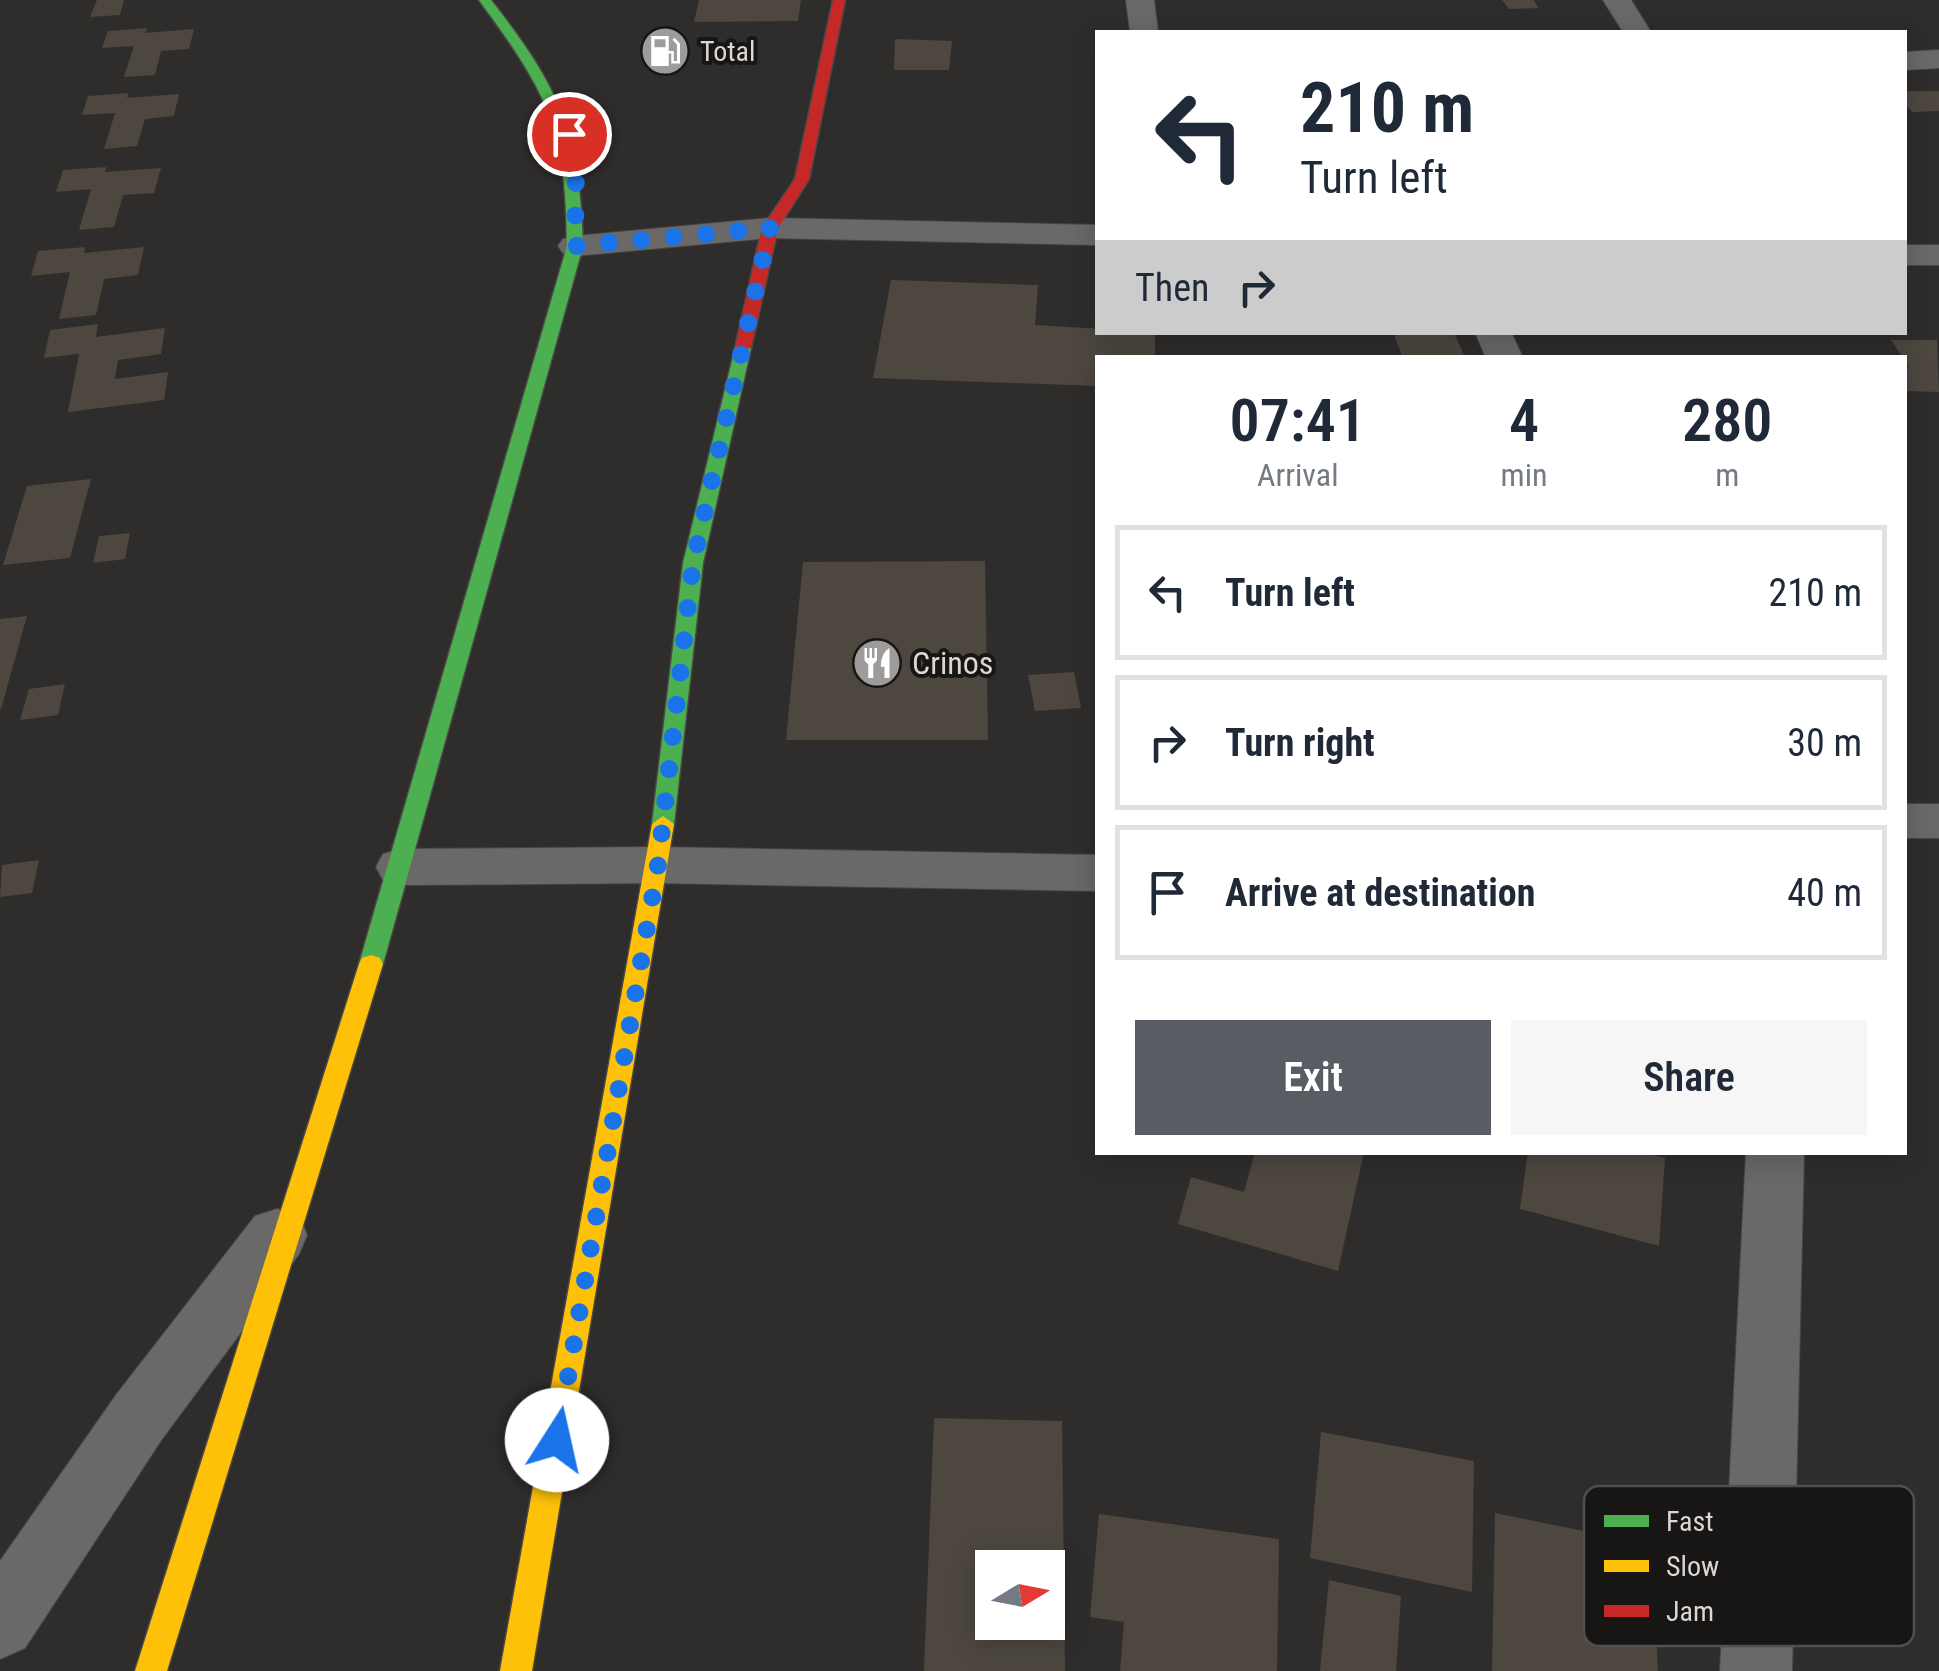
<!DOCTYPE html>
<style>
:root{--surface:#fff;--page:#f6f6f7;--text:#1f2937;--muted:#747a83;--line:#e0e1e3;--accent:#585d64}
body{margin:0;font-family:"Roboto Condensed",sans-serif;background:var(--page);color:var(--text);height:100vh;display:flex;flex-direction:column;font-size:38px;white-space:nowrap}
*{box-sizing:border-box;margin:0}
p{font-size:32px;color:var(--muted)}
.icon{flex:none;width:55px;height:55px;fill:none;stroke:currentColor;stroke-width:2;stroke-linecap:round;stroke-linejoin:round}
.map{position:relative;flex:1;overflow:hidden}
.drawer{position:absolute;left:1095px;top:355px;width:812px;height:800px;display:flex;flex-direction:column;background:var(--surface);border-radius:0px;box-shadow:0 5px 25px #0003}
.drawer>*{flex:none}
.hud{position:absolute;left:1095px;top:30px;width:812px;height:305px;border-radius:0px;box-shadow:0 5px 25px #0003;background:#fff;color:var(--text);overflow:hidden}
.needle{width:65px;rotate:80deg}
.controls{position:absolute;left:975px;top:1550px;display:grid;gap:20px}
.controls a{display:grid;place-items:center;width:90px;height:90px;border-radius:0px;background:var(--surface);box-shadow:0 5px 25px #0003;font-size:50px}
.pin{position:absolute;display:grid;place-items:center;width:85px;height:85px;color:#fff;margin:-42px;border:5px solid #fff;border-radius:50%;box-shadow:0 2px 10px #0007}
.me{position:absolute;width:110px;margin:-55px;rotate:10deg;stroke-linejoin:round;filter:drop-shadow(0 0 8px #0008)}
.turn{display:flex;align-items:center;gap:35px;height:210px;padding:0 40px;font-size:45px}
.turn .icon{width:130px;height:130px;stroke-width:2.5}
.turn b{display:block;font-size:70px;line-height:85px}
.then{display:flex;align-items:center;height:95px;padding:0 40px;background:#0003;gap:20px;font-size:38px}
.eta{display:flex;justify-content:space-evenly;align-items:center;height:170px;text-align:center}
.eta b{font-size:60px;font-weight:600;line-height:70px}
.primary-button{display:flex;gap:20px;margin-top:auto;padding:20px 40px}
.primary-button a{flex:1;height:115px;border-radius:0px;background:var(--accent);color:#fff;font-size:40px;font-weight:600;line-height:115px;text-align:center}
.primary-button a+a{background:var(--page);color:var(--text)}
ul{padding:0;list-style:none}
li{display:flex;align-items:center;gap:30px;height:135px;margin:0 20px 15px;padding:0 20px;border:5px solid var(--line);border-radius:0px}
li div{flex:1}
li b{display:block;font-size:38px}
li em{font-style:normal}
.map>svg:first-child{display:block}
</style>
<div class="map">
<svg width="1939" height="1671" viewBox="0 0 1939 1671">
<rect width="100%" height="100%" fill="#2f2d2b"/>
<g fill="#4d4740" fill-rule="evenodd">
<path d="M97,0H124L120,15L90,17Z"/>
<path d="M699,0H801L798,21L694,22Z"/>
<path d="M1502,0H1534L1538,8L1509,9Z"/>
<path d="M147,28L145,33L194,29L189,49L161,51L155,75L124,77L134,46L102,48L108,31Z"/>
<path d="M895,39L952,41L949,70H894Z"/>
<path d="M1905,91H1939V111L1912,112L1905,104Z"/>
<path d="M129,93L127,98L179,94L174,116L145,119L137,146L104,149L115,113L82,115L88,96Z"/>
<path d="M106,167L105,172L161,168L154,193L123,195L114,227L79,230L91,189L56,192L63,170Z"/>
<path d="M85,247L84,253L144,247L138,275L104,279L96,315L59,319L70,272L31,276L38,251Z"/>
<path d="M891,280L1038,285L1035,325L1155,332V358H1098V386L873,378Z"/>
<path d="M98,324L96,337L165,328L161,354L118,360L115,379L168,372L164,400L68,412L79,354L44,358L50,330Z"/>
<path d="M1393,332H1454L1465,358H1403Z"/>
<path d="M1891,340H1937L1939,392L1905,391V367H1909Z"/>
<path d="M91,479L70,558L3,565L27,486Z"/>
<path d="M130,533L125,559L93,563L99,536Z"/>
<path d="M985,561L988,740H786L803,562Z"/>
<path d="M27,616L1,709H0V619Z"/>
<path d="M1074,672L1081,708L1035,711L1028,675Z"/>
<path d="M65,684L58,715L20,720L29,689Z"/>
<path d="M39,860L32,893L0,897L2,865Z"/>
<path d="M1255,1152H1364L1338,1271L1178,1224L1191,1177L1244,1192Z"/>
<path d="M1528,1152H1642L1665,1158L1659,1246L1520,1209Z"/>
<path d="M934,1418L1062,1421L1065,1671H924ZM992,1568H1048V1622H992Z"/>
<path d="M1321,1432L1474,1461L1472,1592L1310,1558Z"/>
<path d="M1495,1513L1652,1545L1658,1671H1492Z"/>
<path d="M1099,1514L1279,1539L1277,1671H1120L1124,1622L1090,1617Z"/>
<path d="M1329,1580L1401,1596L1396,1671H1320Z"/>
</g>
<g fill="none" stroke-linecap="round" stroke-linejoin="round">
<g stroke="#4a4846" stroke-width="2">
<g id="street">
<path d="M1126,0H1154L1158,32H1130Z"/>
<path d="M1603,0H1631L1651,32H1623Z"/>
<path d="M1939,50V68L1905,70V52Z"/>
<path d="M770,218L1098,225V245L770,238L575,256L563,253L558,246L563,239L575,236Z"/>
<rect x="1905" y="245" width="34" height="20"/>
<path d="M1475,332H1511L1523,358H1486Z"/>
<rect x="1905" y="804" width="34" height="34"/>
<path d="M658,847L1098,855V891L658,883L401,885L383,880L376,867L383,854L401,849Z"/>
<path d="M1746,1152H1804L1792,1671H1720Z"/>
<path d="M277,1209L299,1216L307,1235L299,1254L162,1439L25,1648L0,1659V1561L116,1395L255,1216Z"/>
</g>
</g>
<g stroke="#4a4846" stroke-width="3">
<g id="fast">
<path d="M479,0H491C560,88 580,134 583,246L383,964L380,970H362L359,964L567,246C566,127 548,94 479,0Z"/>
<path d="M743,343L751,348L703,563L674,824L663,832L652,824L683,563L735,348Z"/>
</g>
</g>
<g stroke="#4a4846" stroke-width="3">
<g id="slow">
<path d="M663,816L674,824L532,1671H500L652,824Z"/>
<path d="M371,955L380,958L383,964L167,1671H135L359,964L362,958Z"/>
</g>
</g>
<g stroke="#4a4846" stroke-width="3">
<path id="jam" d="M833,0H845L809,179L778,228L751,348L737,351L735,348L762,228L795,179Z"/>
</g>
<use href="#street" fill="#6b6968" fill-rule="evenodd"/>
<use href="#fast" fill="#4caf50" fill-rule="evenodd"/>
<use href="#slow" fill="#ffc107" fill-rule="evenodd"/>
<use href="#jam" fill="#c62828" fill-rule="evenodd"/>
</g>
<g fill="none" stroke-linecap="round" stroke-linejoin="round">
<path stroke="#1a73e8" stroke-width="18" stroke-dasharray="0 32.4" d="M557,1440L658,865L693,563L770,228L575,246L576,167L569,134"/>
</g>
<defs>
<g id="fuel-disc" transform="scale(2.5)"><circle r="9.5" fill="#9e9c9a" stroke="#171614"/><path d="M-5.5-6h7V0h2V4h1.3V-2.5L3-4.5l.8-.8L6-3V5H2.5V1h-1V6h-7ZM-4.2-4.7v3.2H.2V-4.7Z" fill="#fff"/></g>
<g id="restaurant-disc" transform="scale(2.5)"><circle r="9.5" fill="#9e9c9a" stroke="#171614"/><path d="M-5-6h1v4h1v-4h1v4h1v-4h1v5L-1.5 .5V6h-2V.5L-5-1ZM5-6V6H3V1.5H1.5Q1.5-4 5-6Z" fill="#fff"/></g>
</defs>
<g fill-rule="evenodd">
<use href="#fuel-disc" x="665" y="51"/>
<use href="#restaurant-disc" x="877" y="663"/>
</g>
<g text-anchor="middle" stroke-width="8" stroke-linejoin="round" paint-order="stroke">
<g font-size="28" fill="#dad7d5" stroke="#171614" text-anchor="start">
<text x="700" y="61">Total</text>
</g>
<g font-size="32" fill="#dad7d5" stroke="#171614" text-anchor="start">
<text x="912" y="674">Crinos</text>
</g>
</g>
<rect x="1584" y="1486" width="330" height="160" rx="15" fill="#171614" stroke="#52504e" stroke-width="2.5"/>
<rect x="1604" y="1515" width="45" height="12" fill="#4caf50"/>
<rect x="1604" y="1560" width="45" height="12" fill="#ffc107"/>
<rect x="1604" y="1605" width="45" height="12" fill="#c62828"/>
<g font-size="28" fill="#dad7d5">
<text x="1666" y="1531">Fast</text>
<text x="1666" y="1576">Slow</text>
<text x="1666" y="1621">Jam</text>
</g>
</svg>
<div class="controls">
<a><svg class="needle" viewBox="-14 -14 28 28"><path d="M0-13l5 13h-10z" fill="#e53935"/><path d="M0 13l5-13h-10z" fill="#747a83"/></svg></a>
</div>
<div class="pin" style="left:569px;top:134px;background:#d93025"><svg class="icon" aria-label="arrive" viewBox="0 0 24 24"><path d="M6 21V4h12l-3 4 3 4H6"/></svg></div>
<svg class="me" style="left:557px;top:1440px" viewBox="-20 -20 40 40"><circle r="19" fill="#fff"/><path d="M0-13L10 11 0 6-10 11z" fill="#1a73e8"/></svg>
<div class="hud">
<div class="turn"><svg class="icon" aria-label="left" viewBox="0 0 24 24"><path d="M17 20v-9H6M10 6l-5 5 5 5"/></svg><div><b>210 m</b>Turn left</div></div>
<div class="then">Then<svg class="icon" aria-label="right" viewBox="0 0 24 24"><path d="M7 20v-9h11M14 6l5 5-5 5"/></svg></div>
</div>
<section class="drawer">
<div class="eta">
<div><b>07:41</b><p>Arrival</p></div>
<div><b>4</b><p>min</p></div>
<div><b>280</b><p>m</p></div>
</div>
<ul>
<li><svg class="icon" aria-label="left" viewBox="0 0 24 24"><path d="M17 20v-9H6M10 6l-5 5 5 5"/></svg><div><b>Turn left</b></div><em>210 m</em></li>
<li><svg class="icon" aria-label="right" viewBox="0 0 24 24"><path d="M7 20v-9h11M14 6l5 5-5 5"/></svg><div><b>Turn right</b></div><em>30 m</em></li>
<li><svg class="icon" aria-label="arrive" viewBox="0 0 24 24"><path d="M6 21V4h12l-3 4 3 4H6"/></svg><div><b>Arrive at destination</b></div><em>40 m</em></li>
</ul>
<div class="primary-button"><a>Exit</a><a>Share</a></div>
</section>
</div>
